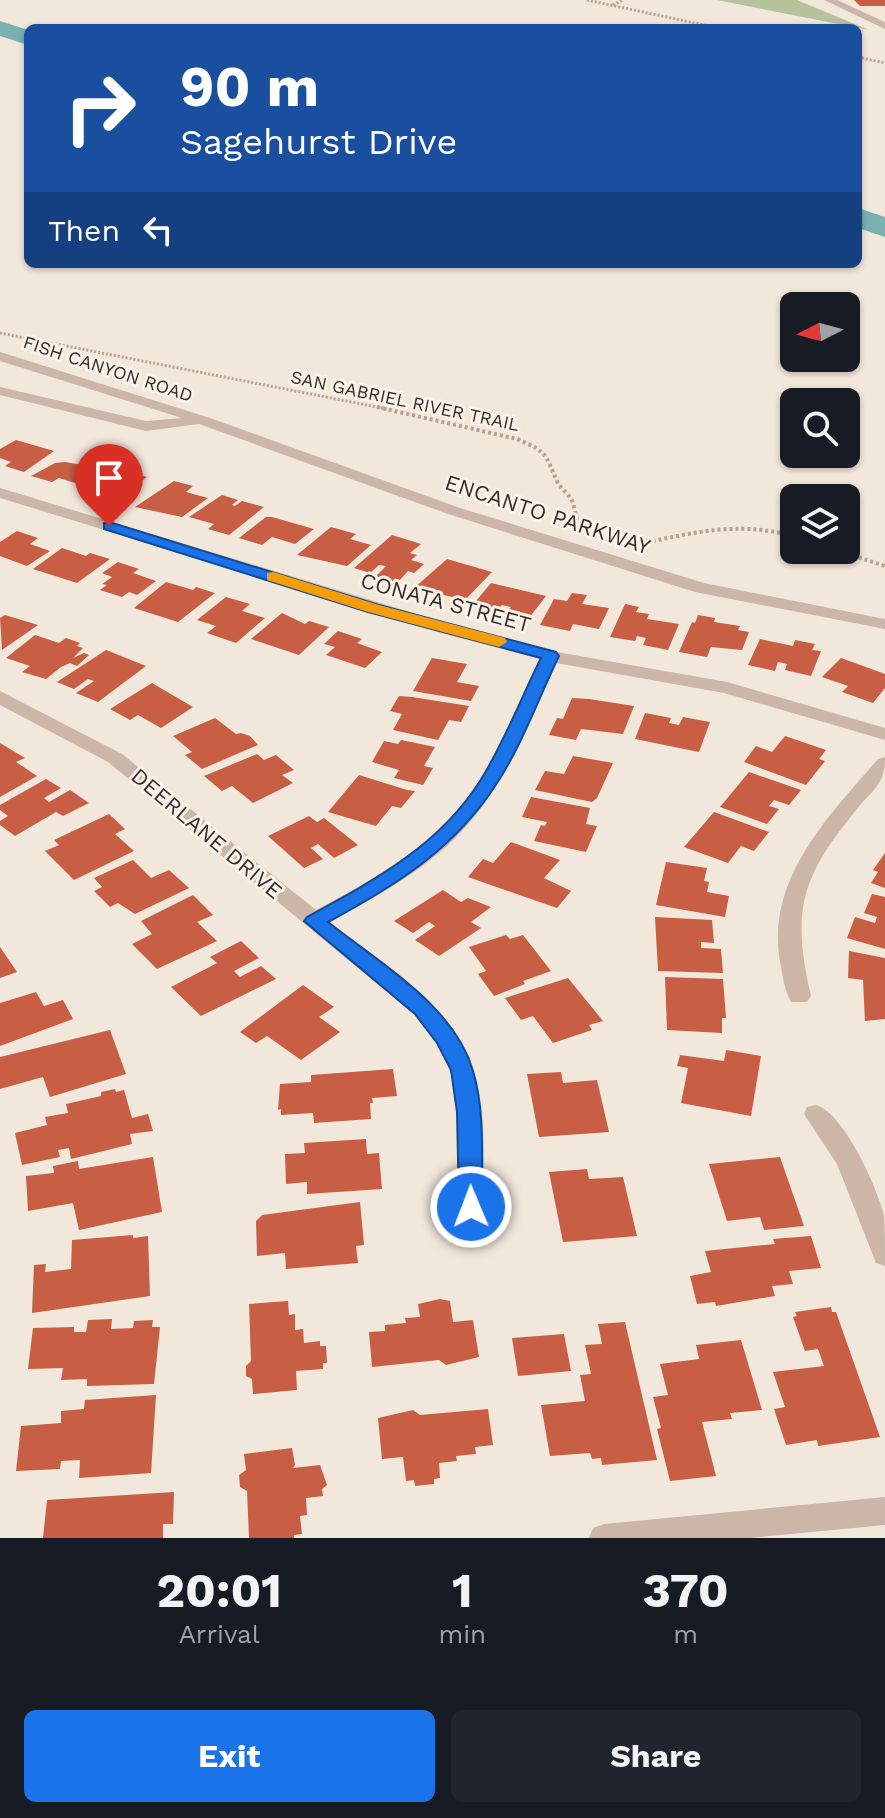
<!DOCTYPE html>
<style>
:root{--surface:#171b24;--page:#20242c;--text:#f1f3f6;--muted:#9ea1a6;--accent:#1a73e8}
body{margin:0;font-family:"Work Sans",sans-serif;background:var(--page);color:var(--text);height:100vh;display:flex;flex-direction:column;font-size:30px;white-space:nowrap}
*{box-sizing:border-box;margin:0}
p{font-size:26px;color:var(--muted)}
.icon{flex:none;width:44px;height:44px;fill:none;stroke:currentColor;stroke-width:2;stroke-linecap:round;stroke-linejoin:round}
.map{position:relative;height:1538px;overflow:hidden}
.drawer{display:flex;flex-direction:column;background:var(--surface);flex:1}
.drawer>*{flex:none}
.guide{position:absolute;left:24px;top:24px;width:838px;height:244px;border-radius:12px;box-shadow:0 2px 6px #0004;background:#1a4fa0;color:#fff;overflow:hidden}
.needle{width:52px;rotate:264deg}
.buttons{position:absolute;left:780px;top:292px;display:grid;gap:16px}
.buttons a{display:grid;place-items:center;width:80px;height:80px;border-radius:12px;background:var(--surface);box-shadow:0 2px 6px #0004;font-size:40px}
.pin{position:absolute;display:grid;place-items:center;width:68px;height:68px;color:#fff;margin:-82px -34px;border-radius:50% 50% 50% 0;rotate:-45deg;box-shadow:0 0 8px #0007}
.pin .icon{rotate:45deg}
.me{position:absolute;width:88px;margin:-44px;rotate:359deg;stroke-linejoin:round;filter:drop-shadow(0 0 6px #0008)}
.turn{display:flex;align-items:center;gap:28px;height:168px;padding:0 24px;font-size:36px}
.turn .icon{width:104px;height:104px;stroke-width:2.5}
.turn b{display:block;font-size:56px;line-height:68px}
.then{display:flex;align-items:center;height:76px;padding:0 24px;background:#0003;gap:16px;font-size:30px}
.eta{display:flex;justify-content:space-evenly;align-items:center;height:136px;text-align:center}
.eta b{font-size:48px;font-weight:700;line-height:56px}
.button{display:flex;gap:16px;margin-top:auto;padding:16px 24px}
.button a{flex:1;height:92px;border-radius:12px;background:var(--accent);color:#fff;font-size:32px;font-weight:700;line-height:92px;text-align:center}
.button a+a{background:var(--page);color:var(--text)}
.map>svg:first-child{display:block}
</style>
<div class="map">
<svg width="885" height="1538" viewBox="0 0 885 1538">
<rect width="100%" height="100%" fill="#f2e7db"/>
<path fill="#b6c29b" d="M717,0H797L869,30Z"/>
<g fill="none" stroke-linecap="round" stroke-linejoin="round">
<g fill="#79b0b0" fill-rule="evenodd">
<path d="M0,21L28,30V45L0,36Z"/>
<path d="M858,208L885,217V237L858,228Z"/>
</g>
</g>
<g fill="#c85e43">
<path d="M854,0H885V6H860Z"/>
<path d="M16,440L54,451L24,472L5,466L11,462L0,458V449Z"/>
<path d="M65,462L100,468L78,484L59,478L52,482L31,476L55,463Z"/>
<path d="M116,468L147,477L129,490L136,492L121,503L102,497L115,488L108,486L98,493L86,489Z"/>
<path d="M174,481L193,486L186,492L208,498L182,517L135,507Z"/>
<path d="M222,495L238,500L232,505L235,506L242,501L264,507L229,535L208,529L214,524L189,517Z"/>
<path d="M266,517H272L314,529L295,544L272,537L262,545L239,538Z"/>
<path d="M331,527L356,534L350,539L371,545L347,566L297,555Z"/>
<path d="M17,531L38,538L30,544L50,551L27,566L0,556V542Z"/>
<path d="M392,535L421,544L410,553L417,555L411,560L424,564L414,573L408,571L397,583L375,577L386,566L379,565L370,573L354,568Z"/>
<path d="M62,548L86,556L90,553L110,559L77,583L33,569Z"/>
<path d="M447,559L492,572L465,600L414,588Z"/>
<path d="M118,562L139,569L133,573L156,581L137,595L129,592L122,597L100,590L107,585L102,584L112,577L102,573Z"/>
<path d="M166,582L193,590L196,587L215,593L178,622L134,608Z"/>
<path d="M491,583L546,596L529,618L506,613L511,607L502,605L496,613L471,607Z"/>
<path d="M572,593L587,595L582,604L609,608L599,629L573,624L570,631L540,625L554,599L567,601Z"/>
<path d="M226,597L250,604L242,611L265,618L236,643L207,633L216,626L197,620Z"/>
<path d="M625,604L639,607L636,612L649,614L647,619L679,624L668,650L643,645L646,638L637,636L635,641L610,637Z"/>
<path d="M282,613L305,624L309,621L329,627L299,655L251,639Z"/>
<path d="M5,615L38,625L2,650L0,618Z"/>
<path d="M698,615L715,618L714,622L740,626L738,630L749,632L742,650L711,647L707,657L679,652L692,622L695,623Z"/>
<path d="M338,631L362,639L357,643L382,652L365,668L326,655L335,647L324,644Z"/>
<path d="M35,635L59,643L66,638L80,643L77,646L83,648L73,658L84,653L89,655L77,666L70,663L61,667L46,679L22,672L30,666L6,658Z"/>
<path d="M760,639L793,646L795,640L815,644L812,650L821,651L811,676L785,670L787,664L778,662L775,671L748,665Z"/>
<path d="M106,650L146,666L98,702L76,693L94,681L88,679L74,689L57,682Z"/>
<path d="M432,658L467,664L457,682L479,686L471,701L413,691Z"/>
<path d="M841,658L885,674V688L873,703L842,692L848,686L822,677Z"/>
<path d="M152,683L193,707L161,728L138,715L130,720L110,709Z"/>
<path d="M399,696L412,697L469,706L461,722L449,720L438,740L393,730L402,714L390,711Z"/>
<path d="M572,698L589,699L634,706L623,734L581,729L576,740L549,735L557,718L563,719Z"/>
<path d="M645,713L671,718L669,723L679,725L683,717L710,722L699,752L635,739Z"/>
<path d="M215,718L236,734L241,733L250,736L258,745L202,769L185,755L192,752L173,736Z"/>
<path d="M785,736L826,750L819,759L825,761L806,785L744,762L756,746L772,752Z"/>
<path d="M401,740L435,747L424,766L433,768L423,785L394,778L399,770L372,762L384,741L398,744Z"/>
<path d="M0,743L25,758L16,762L37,776L0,797Z"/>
<path d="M257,754L264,760L276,755L294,770L282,775L293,783L253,803L232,786L222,791L204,776Z"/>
<path d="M573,756L613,763L597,798L592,802L535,790L545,771L564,774Z"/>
<path d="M749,772L801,790L789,805L774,800L769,806L779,809L767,824L720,807Z"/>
<path d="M359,775L407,790L415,791L401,808L392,806L376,826L328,812Z"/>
<path d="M46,779L61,788L44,798L49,802L70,790L89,803L63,816L56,812L15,836L0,825V821L8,816L0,810V805Z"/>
<path d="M531,797L590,808L586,824L597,826L586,852L534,841L541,825L545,826L547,822L522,817Z"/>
<path d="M714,812L769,832L754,851L741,846L728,863L684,847Z"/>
<path d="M109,814L125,829L115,834L134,851L74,880L45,851L59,845L54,840Z"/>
<path d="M309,816L317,822L324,818L358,845L334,858L318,844L311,848L323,859L304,868L268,836Z"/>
<path d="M511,842L560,860L544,878L571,891L557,908L468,877L483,859L493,863Z"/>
<path d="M885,853V888L871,883L878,872L873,870Z"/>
<path d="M133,860L151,878L169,870L189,888L135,914L118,903L110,907L94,891L102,887L94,878Z"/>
<path d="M666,862L707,868L704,881L709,882L707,892L729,896L725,917L656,905Z"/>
<path d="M443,890L461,902L468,898L491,907L471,922L481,928L439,956L415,940L435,926L429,922L413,933L394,921Z"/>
<path d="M872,894L885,897V949L847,938L855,917L875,923L877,917L864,913Z"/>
<path d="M193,895L213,915L197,922L217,941L157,969L132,944L152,934L141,921Z"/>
<path d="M655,917L712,920L714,943L701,942V948L721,949L723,973L658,971Z"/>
<path d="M506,935L510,939L523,935L551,971L523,981L525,984L494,996L478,974L486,971L469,947Z"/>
<path d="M241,941L259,958L234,971L240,977L261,966L276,979L201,1016L171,987L217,963L210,957Z"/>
<path d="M0,947L17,972L0,978Z"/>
<path d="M849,951L885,958V1019L865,1021L863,980L848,978Z"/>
<path d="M665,977L723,979L726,1018H722V1033L667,1030Z"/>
<path d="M568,978L603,1021L589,1025L592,1030L553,1043L533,1016L521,1020L505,998Z"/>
<path d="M303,985L334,1007L319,1017L340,1032L301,1060L267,1036L256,1043L240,1032Z"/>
<path d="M36,992L44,1006L63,1000L73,1019L0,1046V1003Z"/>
<path d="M110,1030L126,1074L50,1097L43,1077L0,1089V1057Z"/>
<path d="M726,1050L761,1056L751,1116L681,1103L688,1068L677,1066L680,1055L724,1061Z"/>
<path d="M393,1069L397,1096L372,1098L373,1103H370L371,1119L314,1123L313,1113L281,1115V1109L278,1110L280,1084L311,1082V1075Z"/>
<path d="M561,1072L563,1083L597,1080L609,1132L539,1137L527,1074Z"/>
<path d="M115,1089L116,1092L124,1090L132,1118L148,1114L153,1131L130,1134L132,1144L71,1159L69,1148L58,1150L60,1157L22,1165L15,1133L47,1125L45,1117L68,1113L66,1104L101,1096V1092Z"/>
<path d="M366,1139L367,1154L379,1153L382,1189L307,1194V1182L286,1184L285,1154L305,1153L304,1143Z"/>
<path d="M153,1157L162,1212L79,1230L73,1203L28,1211L26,1176L54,1173L53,1166L78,1161L79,1169Z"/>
<path d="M780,1157L804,1226L764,1230L760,1217L727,1221L709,1164Z"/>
<path d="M587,1169L589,1179L623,1177L637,1236L563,1242L549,1172Z"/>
<path d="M360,1202L364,1245L356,1246L358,1263L286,1269L285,1253L257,1256L256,1221L262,1215Z"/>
<path d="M133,1235V1238L148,1236L150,1296L32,1313L34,1265L46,1264L45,1272L71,1269L72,1240Z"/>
<path d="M811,1236L821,1268L789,1271L793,1284L772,1286L775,1296L716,1306L715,1302L697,1304L690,1276L711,1272L705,1251L775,1244L773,1239Z"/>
<path d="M440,1299L450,1301L453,1322L473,1320L479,1357L446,1365L439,1360L372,1367L369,1332L385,1331V1325L406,1323L405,1318L420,1317L418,1304Z"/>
<path d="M288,1301L289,1315L295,1314V1330L303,1329L304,1343L320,1341V1346H326L327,1363H323V1369L296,1371L297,1390L253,1394L252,1379L246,1376V1366L251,1361L249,1304Z"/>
<path d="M831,1307L832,1312H836L880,1437L818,1446L817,1440L786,1445L774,1409L785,1407L773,1372L824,1366L818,1349L805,1351L793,1317L797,1316L795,1312Z"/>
<path d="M112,1319L111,1329L133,1328L134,1321L153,1320L152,1327H160L154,1384L87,1386V1379L61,1380L63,1368L28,1369L33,1328L74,1327V1332H86L88,1320Z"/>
<path d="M625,1322L657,1460L602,1465L601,1458L592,1459L590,1453L550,1456L541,1405L585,1401L580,1375L591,1374L585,1345L602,1344L598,1324Z"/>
<path d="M564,1334L571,1371L518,1376L512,1338Z"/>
<path d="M741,1340L762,1410L730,1413L732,1419L702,1422L716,1476L670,1481L657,1429L661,1428L653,1397L668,1395L660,1364L699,1359L696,1345Z"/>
<path d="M156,1395L151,1473L79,1478L80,1460L61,1461L60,1469L16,1471L21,1426L61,1423V1411L84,1409L85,1400Z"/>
<path d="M488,1409L493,1445L475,1447L476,1454L456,1456L457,1461L439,1463L440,1478L434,1479V1484L415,1486L414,1480L406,1481L403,1457L382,1459L378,1418L413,1410L420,1415Z"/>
<path d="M292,1448L295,1465L293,1468L320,1465L327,1485L322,1489L323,1496L306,1498L307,1515L300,1516L302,1534L294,1535V1538H249L247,1491L240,1487L239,1475L246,1470L244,1454Z"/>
<path d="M174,1492L173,1524H163V1538H43L47,1500Z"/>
</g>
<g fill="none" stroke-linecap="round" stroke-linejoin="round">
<g stroke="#b7a091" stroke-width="3" stroke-dasharray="2 2" stroke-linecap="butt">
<path d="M587,0L718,28"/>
<path d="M613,5L623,0"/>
<path d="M858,57L885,63"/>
<path d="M0,333L387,409"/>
</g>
<g stroke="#b7a091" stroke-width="4" stroke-dasharray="3 3" stroke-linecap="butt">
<path d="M377,407L517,439C550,453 544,454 558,483C562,490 570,495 573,503C576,514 577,523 583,533"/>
<path d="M629,546C690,534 732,520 794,536"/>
<path d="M836,550L885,566"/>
</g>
<g fill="#cbb6a7" fill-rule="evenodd">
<path d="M824,0H837L885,22V29Z"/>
<path d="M0,352L210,418L460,508L704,583L885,619V629L695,592L448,514L199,424L146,431L0,395V387L146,421L182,418L0,361Z"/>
<path d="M0,488L453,625L551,651L727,682L885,728V740L724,693L556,663C528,728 501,796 448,845C413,877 371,899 330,922C381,963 455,1005 474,1071C487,1115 483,1162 484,1207L480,1214L471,1217L462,1214L458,1207C458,1159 466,1101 444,1056C437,1041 425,1028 415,1015L108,762L0,705V691L122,754L316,910C371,881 427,851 465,801C498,759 518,708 540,659L441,633L0,498Z"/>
<path d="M885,757C885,785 874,788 857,809C801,877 791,910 811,996L807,1002H791C785,991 783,978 781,967C763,882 827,818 878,759Z"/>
<path d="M816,1105C844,1113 877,1187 884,1215C885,1230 885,1250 885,1266L876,1263L837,1164L804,1114L807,1107Z"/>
<path d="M885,1497V1525L750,1538H589L593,1528L604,1524Z"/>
</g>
</g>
<path fill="#1a73e8" stroke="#114b97" stroke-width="2" d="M109,522L379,605L556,652L559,656C539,697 522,745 497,783C455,849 395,886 328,922C379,963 454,1005 473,1071C486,1114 481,1164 482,1207L479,1214L471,1217L462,1214L459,1207L457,1112L451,1070L437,1043L415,1014L304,921L307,917C373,881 439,846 480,781C504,743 521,698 541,658L368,612L104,529V523Z"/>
<path fill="#f59e0b" d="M273,572L379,605L505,638L507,642L499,647L368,612L267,580V573Z"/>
<g text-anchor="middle" stroke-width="6" stroke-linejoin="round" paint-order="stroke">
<g font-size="18" fill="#372c28" stroke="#faf1e8">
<text transform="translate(108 369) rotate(18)" y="6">FISH CANYON ROAD</text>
<text transform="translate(405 401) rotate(12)" y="6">SAN GABRIEL RIVER TRAIL</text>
</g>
<g font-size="22" fill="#372c28" stroke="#faf1e8">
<text transform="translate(548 514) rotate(18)" y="8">ENCANTO PARKWAY</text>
<text transform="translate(446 602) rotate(15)" y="8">CONATA STREET</text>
<text transform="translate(207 833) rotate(40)" y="8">DEERLANE DRIVE</text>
</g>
</g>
</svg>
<div class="buttons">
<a><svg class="needle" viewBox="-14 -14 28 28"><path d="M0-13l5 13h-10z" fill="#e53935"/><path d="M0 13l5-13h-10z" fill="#9ea1a6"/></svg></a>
<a><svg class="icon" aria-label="search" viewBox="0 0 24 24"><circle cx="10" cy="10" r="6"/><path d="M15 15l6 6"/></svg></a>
<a><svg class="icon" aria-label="layers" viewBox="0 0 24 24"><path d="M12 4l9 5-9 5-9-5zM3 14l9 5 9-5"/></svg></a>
</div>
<div class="pin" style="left:109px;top:526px;background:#d93025"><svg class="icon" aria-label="arrive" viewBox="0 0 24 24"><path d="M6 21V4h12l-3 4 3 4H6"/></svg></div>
<svg class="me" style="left:471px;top:1207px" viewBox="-20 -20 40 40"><circle r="17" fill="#1a73e8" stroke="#fff" stroke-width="3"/><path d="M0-11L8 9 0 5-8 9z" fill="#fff"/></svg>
<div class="guide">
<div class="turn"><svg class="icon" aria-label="right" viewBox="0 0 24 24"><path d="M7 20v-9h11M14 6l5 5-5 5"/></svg><div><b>90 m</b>Sagehurst Drive</div></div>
<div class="then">Then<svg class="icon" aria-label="left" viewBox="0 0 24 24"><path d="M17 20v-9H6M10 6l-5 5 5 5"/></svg></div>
</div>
</div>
<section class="drawer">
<div class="eta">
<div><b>20:01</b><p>Arrival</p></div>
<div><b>1</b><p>min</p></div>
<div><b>370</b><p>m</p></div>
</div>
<div class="button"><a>Exit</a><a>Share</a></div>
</section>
